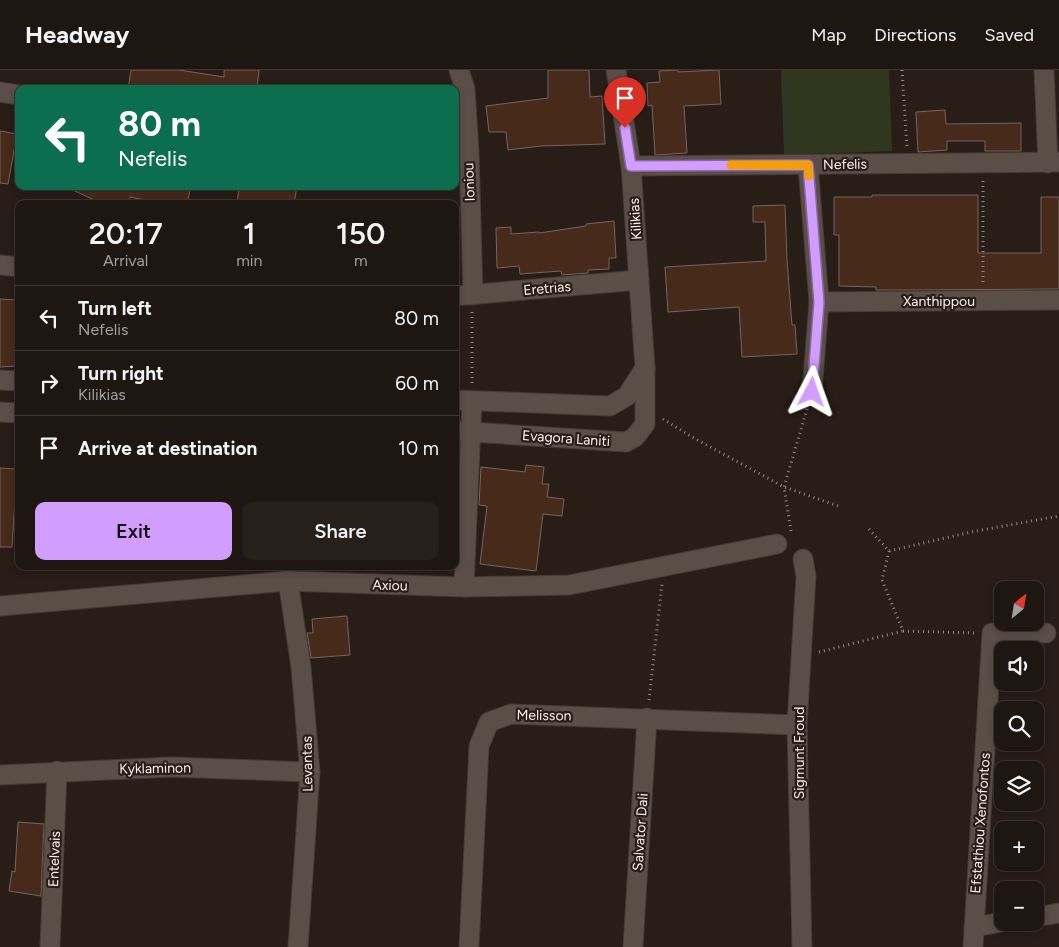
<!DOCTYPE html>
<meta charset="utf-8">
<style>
:root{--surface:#1e1611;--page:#261f1a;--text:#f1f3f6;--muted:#a19f9f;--line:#3c3531;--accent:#d19dfe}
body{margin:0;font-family:Figtree,sans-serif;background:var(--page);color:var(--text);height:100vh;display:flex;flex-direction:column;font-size:19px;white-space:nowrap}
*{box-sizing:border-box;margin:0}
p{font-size:16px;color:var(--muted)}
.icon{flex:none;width:28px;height:28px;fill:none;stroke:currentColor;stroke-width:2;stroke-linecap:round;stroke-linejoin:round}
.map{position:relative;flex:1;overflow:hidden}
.details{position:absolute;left:15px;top:130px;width:444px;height:370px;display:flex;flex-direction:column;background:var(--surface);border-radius:10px;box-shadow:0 2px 8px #0003,0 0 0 1px var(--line)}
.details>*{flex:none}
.top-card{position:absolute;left:15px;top:15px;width:444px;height:105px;border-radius:10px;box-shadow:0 2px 8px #0003,0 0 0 1px var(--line);background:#0b6e4f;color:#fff;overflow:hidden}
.needle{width:32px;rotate:30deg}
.tools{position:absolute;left:994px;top:511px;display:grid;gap:10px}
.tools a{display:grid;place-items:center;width:50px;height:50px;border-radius:10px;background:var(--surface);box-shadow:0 2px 8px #0003,0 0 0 1px var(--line);font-size:25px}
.pin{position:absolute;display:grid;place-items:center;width:42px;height:42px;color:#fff;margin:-51px -21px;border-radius:50% 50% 50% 0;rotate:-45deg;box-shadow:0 0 5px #0007}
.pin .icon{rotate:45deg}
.me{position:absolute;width:55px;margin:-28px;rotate:4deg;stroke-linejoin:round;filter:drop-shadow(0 0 4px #0008)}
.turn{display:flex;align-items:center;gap:18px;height:105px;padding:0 20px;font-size:22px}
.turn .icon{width:65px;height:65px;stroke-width:2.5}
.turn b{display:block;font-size:35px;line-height:42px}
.eta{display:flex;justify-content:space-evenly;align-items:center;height:85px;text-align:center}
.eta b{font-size:30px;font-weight:600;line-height:35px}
.primary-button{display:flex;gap:10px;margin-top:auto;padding:10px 20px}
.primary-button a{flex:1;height:58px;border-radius:10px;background:var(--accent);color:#111;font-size:20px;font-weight:600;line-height:58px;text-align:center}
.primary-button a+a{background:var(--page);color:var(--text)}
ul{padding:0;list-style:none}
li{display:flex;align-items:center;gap:15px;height:65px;padding:0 20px;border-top:1px solid var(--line)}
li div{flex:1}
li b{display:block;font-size:19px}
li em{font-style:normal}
header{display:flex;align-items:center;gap:30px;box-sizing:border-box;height:70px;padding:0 25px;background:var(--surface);border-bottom:1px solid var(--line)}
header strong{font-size:24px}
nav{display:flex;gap:28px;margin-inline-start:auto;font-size:18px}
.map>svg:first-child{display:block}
</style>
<header>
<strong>Headway</strong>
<nav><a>Map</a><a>Directions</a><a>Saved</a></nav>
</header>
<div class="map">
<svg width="1059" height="877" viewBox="0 0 1059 877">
<rect width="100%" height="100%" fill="#281d17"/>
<path fill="#31361f" d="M781,0H889L892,81L784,85Z"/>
<g fill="#472a1a" stroke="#73655f">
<path d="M131,0H179L224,7V0H259L257,19H128Z"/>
<path d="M548,0H589L590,27L602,26L605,74L541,76L508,80L506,62H489L486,36L548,28Z"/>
<path d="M678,0V2L719,0L721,34L684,36L687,83L655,85L652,35L648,36L647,13L660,12L659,1Z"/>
<path d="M945,40L946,54L1021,53V81H985V71H947V80L918,82L916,42Z"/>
<path d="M0,61L17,64L8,114L0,113Z"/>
<path d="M64,116H191L187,134H166L130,127L129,134H103Z"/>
<path d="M239,116H297L294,134H237Z"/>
<path d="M872,125H978V183H1041V127H1059V219L905,220H876V217L839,216V165H834V127H872Z"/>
<path d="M785,135L787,190L792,255H795L797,284L742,287L739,237L668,242L665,197L766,191L765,152H753V136Z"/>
<path d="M614,151L616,188H609V199L588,200V203L562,205L561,201L520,204L519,196L497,198L496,158L511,157V164L539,162V163L586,156V154Z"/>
<path d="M0,229L19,230V296L0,297Z"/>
<path d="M526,395L544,397L542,414H549L547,427L564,429L562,446L543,444L536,501L480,494L487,436L479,435L481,397L525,402Z"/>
<path d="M0,398L17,399L12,477H0Z"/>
<path d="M347,546L350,585L311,588L307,563H313L312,549Z"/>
<path d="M18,752L44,754L41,826L9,821L12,801L15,802Z"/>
</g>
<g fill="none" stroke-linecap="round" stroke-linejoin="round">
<g stroke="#433b37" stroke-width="21">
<g id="minor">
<path d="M459,0L465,19L469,81L473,225"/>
<path d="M1044,0L1048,93"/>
<path d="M0,22L19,25"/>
<path d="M808,95L819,232L812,322"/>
<path d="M631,96L1059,92"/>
<path d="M0,195L19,197"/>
<path d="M455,226L639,210"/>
<path d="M819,232L1059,230"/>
<path d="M0,310L19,311"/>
<path d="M455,330L610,336L627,326L645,298"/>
<path d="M0,342L19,343"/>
<path d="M455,361L626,372L635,367L645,354V298L631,96L616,0"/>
<path d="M288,511L301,597L310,702L298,877"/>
<path d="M464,517L472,331"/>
<path d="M0,536L288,511L464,517L569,515L777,474"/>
<path d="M0,705L171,697L310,702"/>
<path d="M1035,847L1059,843"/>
<path d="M974,857L1002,852"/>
<path d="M50,877L57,701"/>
<path d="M469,877L479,676L489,652L511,644L797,655"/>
<path d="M633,877L647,648"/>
<path d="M802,877L797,655L806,506L803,489"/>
<path d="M973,877L992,563H1046"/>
</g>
</g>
<g stroke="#948a85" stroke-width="3" stroke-dasharray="1 4" stroke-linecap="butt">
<path d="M902,0L907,77"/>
<path d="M983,212V111"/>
<path d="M472,313V242"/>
<path d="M663,349L692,367L784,417L841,437"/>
<path d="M869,459L889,481L971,462L1059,446"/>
<path d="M791,461L784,417L807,339"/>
<path d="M889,481L882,510L903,561L975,563"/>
<path d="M819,582L903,561"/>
<path d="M649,630L662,514"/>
</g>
<use href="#minor" stroke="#5b4e47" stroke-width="19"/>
</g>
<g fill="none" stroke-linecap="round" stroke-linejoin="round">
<g stroke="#8866a5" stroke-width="12">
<path id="route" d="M625,58L631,96L808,95L819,232L812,322"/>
</g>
<use href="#route" stroke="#d19dfe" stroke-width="9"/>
<path stroke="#f59e0b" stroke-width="9" d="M731,95H808L809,106"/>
</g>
<g text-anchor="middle" stroke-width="4.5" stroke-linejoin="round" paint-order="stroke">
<g font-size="14" fill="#faf2ee" stroke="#281d17">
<text transform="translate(845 94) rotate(-1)" y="5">Nefelis</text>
<text transform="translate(469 112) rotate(-92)" y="5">Ioniou</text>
<text transform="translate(635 149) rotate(-94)" y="5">Kilikias</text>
<text transform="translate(547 218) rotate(-5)" y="5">Eretrias</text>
<text x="939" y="236">Xanthippou</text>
<text transform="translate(566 368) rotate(4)" y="5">Evagora Laniti</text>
<text transform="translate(390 515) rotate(2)" y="5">Axiou</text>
<text transform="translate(544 645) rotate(1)" y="5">Melisson</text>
<text transform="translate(799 683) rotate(-90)" y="5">Sigmunt Froud</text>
<text transform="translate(307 694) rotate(-91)" y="5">Levantas</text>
<text transform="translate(155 698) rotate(-1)" y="5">Kyklaminon</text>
<text transform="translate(980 753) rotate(-86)" y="5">Efstathiou Xenofontos</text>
<text transform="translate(640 762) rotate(-86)" y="5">Salvator Dali</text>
<text transform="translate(54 789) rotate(-88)" y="5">Entelvais</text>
</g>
</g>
</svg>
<div class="tools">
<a><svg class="needle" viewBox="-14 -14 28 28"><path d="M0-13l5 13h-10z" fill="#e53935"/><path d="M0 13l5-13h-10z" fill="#a19f9f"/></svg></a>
<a><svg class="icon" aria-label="sound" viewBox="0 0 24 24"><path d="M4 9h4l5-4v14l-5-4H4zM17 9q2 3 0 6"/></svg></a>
<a><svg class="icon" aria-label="search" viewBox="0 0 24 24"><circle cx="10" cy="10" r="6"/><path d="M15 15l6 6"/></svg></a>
<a><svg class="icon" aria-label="layers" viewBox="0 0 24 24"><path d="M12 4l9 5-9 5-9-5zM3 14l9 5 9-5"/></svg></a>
<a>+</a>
<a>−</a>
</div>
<div class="pin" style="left:625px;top:58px;background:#d93025"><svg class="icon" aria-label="arrive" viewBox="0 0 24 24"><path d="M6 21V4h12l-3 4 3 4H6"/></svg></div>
<svg class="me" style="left:812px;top:322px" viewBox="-20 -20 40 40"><path d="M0-17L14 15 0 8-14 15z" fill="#d19dfe" stroke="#fff" stroke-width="4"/></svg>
<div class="top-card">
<div class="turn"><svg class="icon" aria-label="left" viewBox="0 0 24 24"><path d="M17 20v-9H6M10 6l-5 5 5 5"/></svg><div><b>80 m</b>Nefelis</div></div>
</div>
<section class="details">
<div class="eta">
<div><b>20:17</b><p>Arrival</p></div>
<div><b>1</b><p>min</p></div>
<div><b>150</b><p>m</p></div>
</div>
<ul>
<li><svg class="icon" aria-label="left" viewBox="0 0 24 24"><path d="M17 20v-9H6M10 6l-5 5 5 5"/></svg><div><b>Turn left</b><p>Nefelis</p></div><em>80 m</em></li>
<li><svg class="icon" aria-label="right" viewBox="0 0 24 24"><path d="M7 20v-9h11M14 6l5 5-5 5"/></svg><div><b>Turn right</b><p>Kilikias</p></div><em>60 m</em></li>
<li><svg class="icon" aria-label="arrive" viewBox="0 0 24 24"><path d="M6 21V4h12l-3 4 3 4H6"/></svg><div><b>Arrive at destination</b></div><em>10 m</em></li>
</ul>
<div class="primary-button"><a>Exit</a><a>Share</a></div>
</section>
</div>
